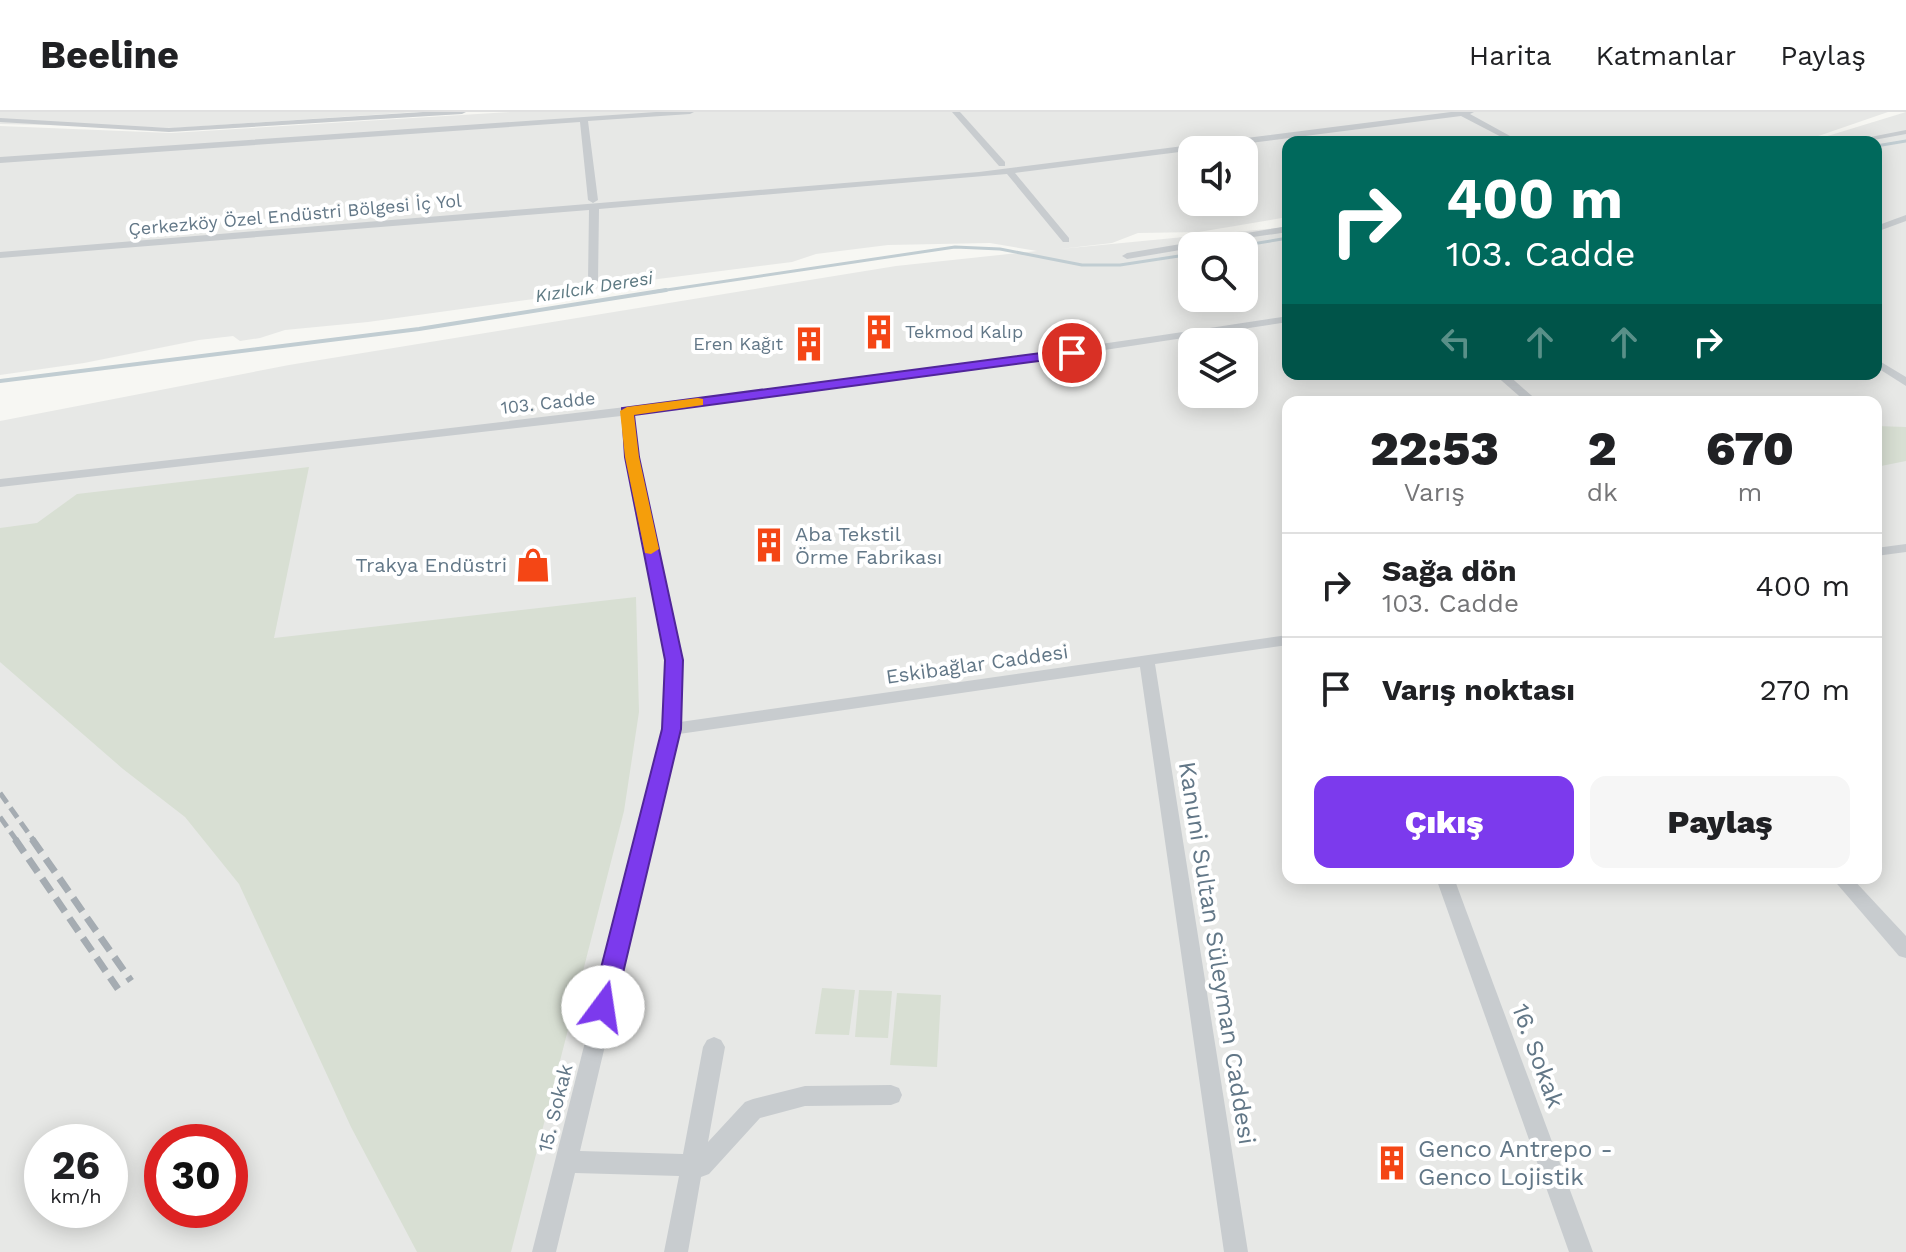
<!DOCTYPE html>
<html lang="tr">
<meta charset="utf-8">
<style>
:root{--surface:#fff;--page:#f6f6f6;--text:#202124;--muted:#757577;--line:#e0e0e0;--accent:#7c3aed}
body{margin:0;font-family:"Work Sans",sans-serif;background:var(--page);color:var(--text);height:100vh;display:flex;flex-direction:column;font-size:30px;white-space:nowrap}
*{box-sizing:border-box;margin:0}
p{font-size:26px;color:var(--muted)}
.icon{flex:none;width:44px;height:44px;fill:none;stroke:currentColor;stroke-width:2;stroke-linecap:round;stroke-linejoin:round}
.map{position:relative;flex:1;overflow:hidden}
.drawer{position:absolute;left:1282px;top:284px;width:600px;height:488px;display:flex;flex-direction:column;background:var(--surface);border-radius:16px;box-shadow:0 4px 20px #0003}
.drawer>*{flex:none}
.guide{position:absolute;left:1282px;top:24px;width:600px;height:244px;border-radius:16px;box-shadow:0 4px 20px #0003;background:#00695c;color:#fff;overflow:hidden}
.tools{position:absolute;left:1178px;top:24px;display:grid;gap:16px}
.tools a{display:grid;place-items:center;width:80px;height:80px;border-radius:16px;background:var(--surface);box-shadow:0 4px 20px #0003;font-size:40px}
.speed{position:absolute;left:24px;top:1012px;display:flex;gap:16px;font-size:40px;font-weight:700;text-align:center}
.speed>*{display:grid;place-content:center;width:104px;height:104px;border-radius:50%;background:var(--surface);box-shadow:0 4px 20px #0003;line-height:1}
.speed small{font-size:20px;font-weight:400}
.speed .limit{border:12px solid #d22;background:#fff;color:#111}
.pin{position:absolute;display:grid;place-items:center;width:68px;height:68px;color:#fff;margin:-34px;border:4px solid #fff;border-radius:50%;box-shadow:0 2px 8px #0007}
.me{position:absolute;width:88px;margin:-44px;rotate:14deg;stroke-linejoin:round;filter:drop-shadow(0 0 6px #0008)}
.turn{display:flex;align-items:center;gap:28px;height:168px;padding:0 32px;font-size:36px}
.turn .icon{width:104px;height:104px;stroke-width:2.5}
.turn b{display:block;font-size:56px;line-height:68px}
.lanes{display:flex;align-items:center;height:76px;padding:0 32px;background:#0003;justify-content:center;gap:40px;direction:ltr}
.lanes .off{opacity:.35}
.eta{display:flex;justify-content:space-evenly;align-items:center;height:136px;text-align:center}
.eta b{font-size:48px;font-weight:800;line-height:56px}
.cta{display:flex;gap:16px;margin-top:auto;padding:16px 32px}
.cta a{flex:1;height:92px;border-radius:16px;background:var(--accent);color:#fff;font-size:32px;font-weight:800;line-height:92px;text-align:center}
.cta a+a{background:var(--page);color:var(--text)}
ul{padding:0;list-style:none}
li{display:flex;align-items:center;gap:24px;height:104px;padding:0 32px;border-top:2px solid var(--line)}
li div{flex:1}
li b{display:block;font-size:30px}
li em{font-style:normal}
header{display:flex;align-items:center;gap:48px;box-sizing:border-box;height:112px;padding:0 40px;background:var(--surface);border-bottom:2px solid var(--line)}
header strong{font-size:38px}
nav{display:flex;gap:44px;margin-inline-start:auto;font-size:28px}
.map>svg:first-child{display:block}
</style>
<header>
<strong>Beeline</strong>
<nav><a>Harita</a><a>Katmanlar</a><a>Paylaş</a></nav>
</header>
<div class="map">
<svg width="1906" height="1140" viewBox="0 0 1906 1140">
<rect width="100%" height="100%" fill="#f7f7f3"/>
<g fill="#e7e8e6" fill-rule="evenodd">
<path d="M0,0H417L174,16L0,12Z"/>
<path d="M510,0H1888L1801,30H1288V105L1199,120L1138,121L1112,131L1060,137L1288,115V262H1876V30H1808L1906,0V1140H0V309L289,253L896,154L1037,139L990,131L888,133L816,142L792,150L619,172L570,182L368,210L285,218L260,226L240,229L233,224L199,228L84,251L0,263V14L171,21ZM1192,38H1244V90H1192ZM1192,134H1244V186H1192ZM1192,230H1244V282H1192ZM1288,290H1876V766H1288ZM42,1030H110V1098H42ZM162,1030H230V1098H162Z"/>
</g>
<g fill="#d8dfd3">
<path d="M1876,314L1906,315V349L1876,355Z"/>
<path d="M309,355L274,526L636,485L639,600L624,699L511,1140H417L351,1015L239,772L185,705L123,657L0,550V416L37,411L77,382Z"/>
<path d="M822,876L855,878L849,923L815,922Z"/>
<path d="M859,878L892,879L888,926L855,925Z"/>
<path d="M897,881L941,883L937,955L890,953Z"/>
</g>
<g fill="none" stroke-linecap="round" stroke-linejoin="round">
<g stroke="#c1cdd2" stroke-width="3">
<path d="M1876,34L1906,29"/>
<path d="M1240,134L1288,126"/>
<path d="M653,180L955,135L1000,137L1082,153H1120L1192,142"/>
</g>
<path stroke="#c1cdd2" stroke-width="4" d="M0,269L419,217L666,178"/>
<g fill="#c8cccf" fill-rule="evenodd">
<path d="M423,0H466L462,2L169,20L0,10V6L169,16Z"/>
<path d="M656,0H694L690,2L588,9L598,88L593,91L588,88L580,10L0,51V45Z"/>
<path d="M952,0H960L1005,50V54H999Z"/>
<path d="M1451,0H1474L1470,2L1521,30H1511L1461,4L1015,61L1069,126V130H1063L1007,62L599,97L598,169L593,172L588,169L589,98L0,146V140L979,60Z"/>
<path d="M1906,18V22L1863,30H1845Z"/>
<path d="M1906,103V109L1876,120V114Z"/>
<path d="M1288,114V120L1192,134V136L1127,147L1122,144L1127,141Z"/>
<path d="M1288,204V210L967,259L633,302L638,345L682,548L680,610L1288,523V533L1155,552L1248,1140H1224L1140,555L679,622L580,1039L683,1042L703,935L707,928L714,925L721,928L725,935L708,1030L745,990L753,987L805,974L891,973L899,976L902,983L899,990L891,993L805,994L760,1006L709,1062L701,1065L688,1140H664L679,1064L575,1061L556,1140H532L664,617L666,548L626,345L621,304L0,375V367C430,319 860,271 1288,204Z"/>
<path d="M1876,247L1906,265V274L1876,255Z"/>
<path d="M1494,262H1507L1539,290H1526Z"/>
<path d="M1906,432V440L1876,444V436Z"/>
<path d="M1436,766H1454L1593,1140H1569Z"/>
<path d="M1832,766H1852L1906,824V846L1899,844Z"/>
</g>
<g stroke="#a5acb2" stroke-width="5" stroke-dasharray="12 6" stroke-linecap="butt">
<path d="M0,681L34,729"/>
<path d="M0,705L17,729"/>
</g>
<g stroke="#a5acb2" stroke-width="7" stroke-dasharray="16 8" stroke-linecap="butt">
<path d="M15,727L118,877"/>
<path d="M32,727L131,869"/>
</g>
</g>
<path fill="#7c3aed" stroke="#51269a" stroke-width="2" d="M1072,237L1076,238V244L634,303L639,345L683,548L681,617L615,895L611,902L603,905L595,902L591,895L662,617L665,548L625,345L622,296Z"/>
<path fill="#f59e0b" d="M698,286L703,287V293L634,303L639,345L659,437L651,442L645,441L625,345L620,299L627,295Z"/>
<defs>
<g id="building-bare" transform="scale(2.76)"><path d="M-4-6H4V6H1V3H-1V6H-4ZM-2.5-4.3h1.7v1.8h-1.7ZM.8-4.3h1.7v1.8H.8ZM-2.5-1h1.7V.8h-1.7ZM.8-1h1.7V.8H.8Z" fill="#f44615" stroke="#fff" stroke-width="2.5" paint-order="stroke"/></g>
<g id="shop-bare" transform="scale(2.76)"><path d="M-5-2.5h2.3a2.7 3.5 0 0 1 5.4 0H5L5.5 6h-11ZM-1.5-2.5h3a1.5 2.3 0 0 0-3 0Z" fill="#f44615" stroke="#fff" stroke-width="2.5" paint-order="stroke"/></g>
</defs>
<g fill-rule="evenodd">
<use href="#building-bare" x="879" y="220"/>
<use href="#building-bare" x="809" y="232"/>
<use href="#building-bare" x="769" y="433"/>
<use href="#shop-bare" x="533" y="453"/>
<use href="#building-bare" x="1392" y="1051"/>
</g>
<g text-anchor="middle" stroke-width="8" stroke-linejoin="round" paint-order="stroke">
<g font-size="18" fill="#627787" stroke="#fff">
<text transform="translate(295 103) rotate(-5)" y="6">Çerkezköy Özel Endüstri Bölgesi İç Yol</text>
<text transform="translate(548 291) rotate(-6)" y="6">103. Cadde</text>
</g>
<g font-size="18" font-style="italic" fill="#5e7a83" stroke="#fff">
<text transform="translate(594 175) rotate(-9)" y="6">Kızılcık Deresi</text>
</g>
<g font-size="18" fill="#627787" stroke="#fff" text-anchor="start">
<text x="905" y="226">Tekmod Kalıp</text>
<text x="783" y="238" text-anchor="end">Eren Kağıt</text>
</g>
<g font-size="20" fill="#627787" stroke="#fff" text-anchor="start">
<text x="795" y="429">Aba Tekstil<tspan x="795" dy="23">Örme Fabrikası</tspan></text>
<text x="507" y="460" text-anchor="end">Trakya Endüstri</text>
</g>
<g font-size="20" fill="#627787" stroke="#fff">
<text transform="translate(977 552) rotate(-8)" y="7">Eskibağlar Caddesi</text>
<text transform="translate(555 996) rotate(-76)" y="7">15. Sokak</text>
</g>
<g font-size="24" fill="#627787" stroke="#fff">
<text transform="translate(1217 841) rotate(81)" y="8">Kanuni Sultan Süleyman Caddesi</text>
<text transform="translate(1538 944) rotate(70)" y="8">16. Sokak</text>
</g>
<g font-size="24" fill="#627787" stroke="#fff" text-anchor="start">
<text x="1418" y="1045">Genco Antrepo -<tspan x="1418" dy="28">Genco Lojistik</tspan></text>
</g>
</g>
</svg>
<div class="tools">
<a><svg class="icon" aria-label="sound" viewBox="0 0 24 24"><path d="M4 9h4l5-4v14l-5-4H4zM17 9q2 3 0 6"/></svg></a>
<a><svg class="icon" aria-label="search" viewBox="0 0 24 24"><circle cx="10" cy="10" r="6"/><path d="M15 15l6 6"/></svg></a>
<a><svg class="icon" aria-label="layers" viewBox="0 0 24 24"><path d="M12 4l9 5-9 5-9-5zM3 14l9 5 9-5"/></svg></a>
</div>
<div class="speed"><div>26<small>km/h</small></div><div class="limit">30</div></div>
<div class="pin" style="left:1072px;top:241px;background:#d93025"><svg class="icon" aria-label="arrive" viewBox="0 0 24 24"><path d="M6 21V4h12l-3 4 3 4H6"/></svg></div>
<svg class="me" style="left:603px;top:895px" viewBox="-20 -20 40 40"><circle r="19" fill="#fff"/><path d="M0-13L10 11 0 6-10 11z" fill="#7c3aed"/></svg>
<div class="guide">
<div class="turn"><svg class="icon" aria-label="right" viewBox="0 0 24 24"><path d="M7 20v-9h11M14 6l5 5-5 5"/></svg><div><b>400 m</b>103. Cadde</div></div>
<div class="lanes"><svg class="icon off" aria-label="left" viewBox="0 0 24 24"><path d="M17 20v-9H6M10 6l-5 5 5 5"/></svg><svg class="icon off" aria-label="ahead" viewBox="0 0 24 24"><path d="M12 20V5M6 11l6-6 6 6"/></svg><svg class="icon off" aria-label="ahead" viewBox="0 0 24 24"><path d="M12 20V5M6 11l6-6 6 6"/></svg><svg class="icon" aria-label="right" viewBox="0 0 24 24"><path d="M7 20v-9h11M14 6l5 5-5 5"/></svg></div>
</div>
<section class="drawer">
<div class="eta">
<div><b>22:53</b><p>Varış</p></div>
<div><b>2</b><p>dk</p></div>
<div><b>670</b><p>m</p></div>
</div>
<ul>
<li><svg class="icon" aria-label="right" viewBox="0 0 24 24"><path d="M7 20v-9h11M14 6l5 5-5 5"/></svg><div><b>Sağa dön</b><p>103. Cadde</p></div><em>400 m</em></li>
<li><svg class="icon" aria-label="arrive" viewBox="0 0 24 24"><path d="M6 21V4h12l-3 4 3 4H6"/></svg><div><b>Varış noktası</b></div><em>270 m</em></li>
</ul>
<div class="cta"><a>Çıkış</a><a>Paylaş</a></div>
</section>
</div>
